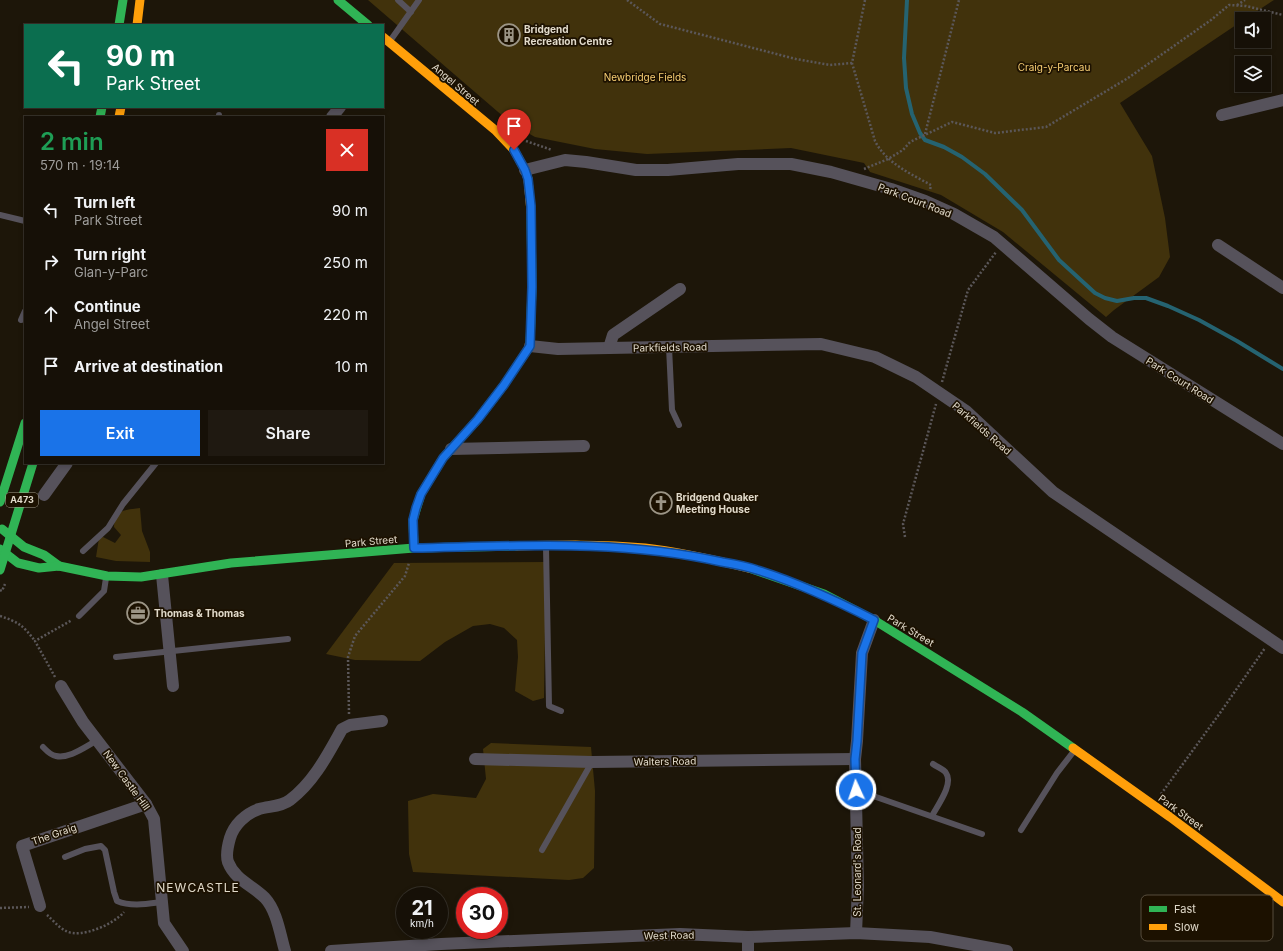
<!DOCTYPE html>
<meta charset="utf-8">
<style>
:root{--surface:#161007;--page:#1f1911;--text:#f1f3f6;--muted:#9e9d9b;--line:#353028;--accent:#1a73e8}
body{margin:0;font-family:Inter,sans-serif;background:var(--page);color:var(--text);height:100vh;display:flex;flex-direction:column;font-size:15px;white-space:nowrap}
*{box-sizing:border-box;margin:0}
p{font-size:13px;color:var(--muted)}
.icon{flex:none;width:22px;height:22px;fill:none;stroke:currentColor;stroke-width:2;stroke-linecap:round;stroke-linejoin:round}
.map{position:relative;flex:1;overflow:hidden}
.sheet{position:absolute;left:24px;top:116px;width:360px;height:348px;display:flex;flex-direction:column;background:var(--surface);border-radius:0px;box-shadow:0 2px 6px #0003,0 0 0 1px var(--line)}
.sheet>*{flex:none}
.top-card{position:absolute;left:24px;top:24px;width:360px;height:84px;border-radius:0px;box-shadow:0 2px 6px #0003,0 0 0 1px var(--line);background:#0b6e4f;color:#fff;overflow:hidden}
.buttons{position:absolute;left:1235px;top:12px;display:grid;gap:8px}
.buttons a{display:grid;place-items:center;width:36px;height:36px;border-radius:0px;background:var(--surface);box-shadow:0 2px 6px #0003,0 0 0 1px var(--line);font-size:20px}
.speed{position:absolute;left:396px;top:887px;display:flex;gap:8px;font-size:20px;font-weight:700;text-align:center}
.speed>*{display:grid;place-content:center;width:52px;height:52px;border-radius:50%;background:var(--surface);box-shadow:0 2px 6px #0003,0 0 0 1px var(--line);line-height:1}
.speed small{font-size:10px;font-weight:400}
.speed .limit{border:6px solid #d22;background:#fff;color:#111}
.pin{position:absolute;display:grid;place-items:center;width:34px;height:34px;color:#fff;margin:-41px -17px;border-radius:50% 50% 50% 0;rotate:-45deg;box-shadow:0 0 4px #0007}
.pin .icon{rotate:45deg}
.me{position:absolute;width:44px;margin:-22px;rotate:357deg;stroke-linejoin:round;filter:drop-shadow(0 0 3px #0008)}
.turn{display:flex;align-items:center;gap:14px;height:84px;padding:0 16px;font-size:18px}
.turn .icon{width:52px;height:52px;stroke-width:2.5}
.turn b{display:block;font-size:28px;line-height:34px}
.round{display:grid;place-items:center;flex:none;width:42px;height:42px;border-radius:0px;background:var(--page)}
.summary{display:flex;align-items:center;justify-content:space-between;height:68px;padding:0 16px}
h1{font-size:24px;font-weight:600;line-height:30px;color:#1e9e55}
.primary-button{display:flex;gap:8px;margin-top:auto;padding:8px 16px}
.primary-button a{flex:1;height:46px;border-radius:0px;background:var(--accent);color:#fff;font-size:16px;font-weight:600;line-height:46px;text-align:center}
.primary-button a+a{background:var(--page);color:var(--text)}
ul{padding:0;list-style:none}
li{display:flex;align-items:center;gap:12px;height:52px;padding:0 16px}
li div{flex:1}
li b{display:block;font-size:15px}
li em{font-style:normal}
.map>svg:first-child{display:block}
</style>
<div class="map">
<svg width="1283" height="951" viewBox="0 0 1283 951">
<rect width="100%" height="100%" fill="#1d1609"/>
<g fill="#41320c">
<path d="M368,0H1274L1245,19H1242V21L1120,103L1152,156L1165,218L1170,257L1159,277L1114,310L1106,317L1003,232L941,195L870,172L864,163L791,148L647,154L595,149L535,137L512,124Z"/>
<path d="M140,508L142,531L150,552V562L116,561L96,557L99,538L103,537L115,543L121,535L114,527C115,509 125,510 140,508Z"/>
<path d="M546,562L544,698L533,701L515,691L518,657L517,640L504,628L490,624L473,626L445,642L420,661L355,660L326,654L394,563Z"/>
<path d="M491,743L591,747L595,791L594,868L583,878L569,880L413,872L409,854L408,801L433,794L476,798L486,779L483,749Z"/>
</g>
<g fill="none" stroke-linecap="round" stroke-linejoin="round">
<path stroke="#256371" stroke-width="4" d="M907,0L904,58L906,88L912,114L920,133L925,140L944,147L962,157L985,174L1022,210L1059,260L1095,293L1105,298L1117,301L1134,298H1146L1168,306L1199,320L1237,341L1283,369"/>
<g stroke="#5b5759" stroke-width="2.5" stroke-dasharray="2 2" stroke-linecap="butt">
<path d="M627,0L660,24L796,59L830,65L852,63"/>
<path d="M865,0L852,63L875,141C886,163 911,174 931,185L930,190"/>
<path d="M1237,5L1245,0"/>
<path d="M925,134L959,0"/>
<path d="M526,141L552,150"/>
<path d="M864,169L888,159L903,150L910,142L952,122L995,133L1046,127L1128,78L1211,20L1229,5L1246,6L1283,15"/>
<path d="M942,382L968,290L996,252"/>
<path d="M905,537L903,524L936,404"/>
<path d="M0,590L2,591L5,584"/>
<path d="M0,616C18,622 23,625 35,641"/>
<path d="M55,677L35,641L72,620"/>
<path d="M349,714L348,657L355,636L405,576L409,563"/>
<path d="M1161,794L1220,713L1265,648"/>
<path d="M0,908L29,907"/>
<path d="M47,915C53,920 59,928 66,931C81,939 114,924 124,912"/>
</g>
<g stroke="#56525b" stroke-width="6">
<path d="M398,0L411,12"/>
<path d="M390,41L419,0"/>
<path d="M219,115V117"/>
<path d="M0,215L25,221"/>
<path d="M21,320L25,311"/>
<path d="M669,347L672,410L679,425"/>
<path d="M546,547L549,706L561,711"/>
<path d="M83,551L108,528L123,504L156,463"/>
<path d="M79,616L104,591L106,578"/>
<path d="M116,657L288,639"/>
<path d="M43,747C47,751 50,755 56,756C70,759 86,746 98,740"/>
<path d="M856,790L982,834"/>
<path d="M932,816C937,806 954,784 946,773C944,769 937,767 933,764"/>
<path d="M1021,830L1057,773L1074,751"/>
<path d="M542,850L592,762"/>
<path d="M65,857L85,849L101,846L105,850L114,892L117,901C131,907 147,904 162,902"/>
</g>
<g stroke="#56525b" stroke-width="12">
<path d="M1222,115L1283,100"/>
<path d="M332,117L340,107"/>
<path d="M525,170L565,160L586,162L636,170H668L738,164H791L831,172L891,189L925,201L954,214L994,237L1089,319L1112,337L1283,444"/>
<path d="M1218,245L1283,288"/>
<path d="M530,346L558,349L821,344L875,357L916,377L966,411L1053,492L1283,648"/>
<path d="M609,348L613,335L680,289"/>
<path d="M451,449L584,446"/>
<path d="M44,495L67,463"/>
<path d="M162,575L173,686"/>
<path d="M61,686L83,722L146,804L154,819L164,923L183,951"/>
<path d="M475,759L592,762L855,759"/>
<path d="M40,906L22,846L146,804"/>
<path d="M856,933L858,886L855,759L857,741L862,653L874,620"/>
<path d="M285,951C280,934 277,911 265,898C252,885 235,880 228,862C226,856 228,845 230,838C234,825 245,814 259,809C269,806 281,807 290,800C314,782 328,754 342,729L350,725L382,721"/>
<path d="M331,951L441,944L680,934L748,937L856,933L930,937L1007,951"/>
<path d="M748,951V937"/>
</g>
<g stroke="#30b455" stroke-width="9">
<path d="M338,0L368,25"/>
<path d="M119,25L123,0"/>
<path d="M100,117L102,107"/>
<path d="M0,502L25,423"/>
<path d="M2,529L24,547L44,555L59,566"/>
<path d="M414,548L413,520L421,494L443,458L478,419L504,385L530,346L532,287L531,212"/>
<path d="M0,549L18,563L39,568L59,566L107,576L141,577L231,563L414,548L517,546"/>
<path d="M749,568L824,594L874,620L1022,712L1073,748"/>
<path d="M0,570L33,463"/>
</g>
<g stroke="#ff9f0a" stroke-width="9">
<path d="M137,25L140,0"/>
<path d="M383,37L495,130L514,150L525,170L528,179L531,212"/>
<path d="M119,117L121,107"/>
<path d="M517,546C559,545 602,544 645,548C680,552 715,560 749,568"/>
<path d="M1073,748L1170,817L1283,902"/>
</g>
</g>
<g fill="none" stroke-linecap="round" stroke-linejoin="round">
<g stroke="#114b97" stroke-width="10">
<path id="route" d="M514,150L525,170L528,179L531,206L532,287L530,346L504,385L478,419L443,458L421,494L416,508L413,520L414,548C517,546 620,539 722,562C734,564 746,566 757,570C799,583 835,600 874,620L862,653L857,741L855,759L856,790"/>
</g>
<use href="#route" stroke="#1a73e8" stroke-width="7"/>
</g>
<defs>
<g id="building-ring" transform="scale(1.15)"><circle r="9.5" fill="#1c1100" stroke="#9c9586" stroke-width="1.5"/><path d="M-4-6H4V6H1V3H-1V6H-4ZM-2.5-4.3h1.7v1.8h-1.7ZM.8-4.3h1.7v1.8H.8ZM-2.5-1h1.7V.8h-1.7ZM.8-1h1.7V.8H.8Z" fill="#9c9586"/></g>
<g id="church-ring" transform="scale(1.15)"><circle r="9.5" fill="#1c1100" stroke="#9c9586" stroke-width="1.5"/><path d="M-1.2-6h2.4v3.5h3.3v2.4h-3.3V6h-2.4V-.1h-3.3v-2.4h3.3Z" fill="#9c9586"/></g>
<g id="office-ring" transform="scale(1.15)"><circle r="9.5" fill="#1c1100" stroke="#9c9586" stroke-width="1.5"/><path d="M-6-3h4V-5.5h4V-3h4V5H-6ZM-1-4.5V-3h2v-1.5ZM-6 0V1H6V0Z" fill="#9c9586"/></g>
</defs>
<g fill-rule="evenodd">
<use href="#building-ring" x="509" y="35"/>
<use href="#church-ring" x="661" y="503"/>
<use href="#office-ring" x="138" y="613"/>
</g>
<g text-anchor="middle" stroke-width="3.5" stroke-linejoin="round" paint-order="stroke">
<rect fill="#1c1100" stroke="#a69e8d" stroke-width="1" x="6" y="493" width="32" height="14" rx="3"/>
<g font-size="9" font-weight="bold" fill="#e1daca">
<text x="22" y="503">A473</text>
</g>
<g font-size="10" font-weight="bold" fill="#e1daca" stroke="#1c1100" text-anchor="start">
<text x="524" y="33">Bridgend<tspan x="524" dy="12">Recreation Centre</tspan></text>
<text x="676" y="501">Bridgend Quaker<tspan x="676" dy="12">Meeting House</tspan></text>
<text x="154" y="617">Thomas &amp; Thomas</text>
</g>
<g font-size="10" fill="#f8cf73" stroke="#1c1100">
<text x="1054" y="71">Craig-y-Parcau</text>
<text x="645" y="81">Newbridge Fields</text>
</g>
<g font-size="10" fill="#e1daca" stroke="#1c1100">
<text transform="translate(456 84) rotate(40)" y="4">Angel Street</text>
<text transform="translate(915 200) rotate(21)" y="4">Park Court Road</text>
<text transform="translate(670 347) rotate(-1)" y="4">Parkfields Road</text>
<text transform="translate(1180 380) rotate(32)" y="4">Park Court Road</text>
<text transform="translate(982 428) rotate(41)" y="4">Parkfields Road</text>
<text transform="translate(371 541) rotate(-5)" y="4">Park Street</text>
<text transform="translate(911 630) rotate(31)" y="4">Park Street</text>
<text transform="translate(665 761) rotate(-1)" y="4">Walters Road</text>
<text transform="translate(127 780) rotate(54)" y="4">New Castle Hill</text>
<text transform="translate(1181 812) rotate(36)" y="4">Park Street</text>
<text transform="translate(54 834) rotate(-19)" y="4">The Graig</text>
<text transform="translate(857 872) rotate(-90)" y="4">St. Leonard's Road</text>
<text transform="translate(669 935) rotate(-1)" y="4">West Road</text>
</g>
<g font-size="12" letter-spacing="1" fill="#e1daca" stroke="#1c1100">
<text x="198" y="892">NEWCASTLE</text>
</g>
</g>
<rect x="1141" y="895" width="132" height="46" rx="6" fill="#1c1100" stroke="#574d3d" stroke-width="1"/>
<rect x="1149" y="906" width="18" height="6" fill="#30b455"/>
<rect x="1149" y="924" width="18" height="6" fill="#ff9f0a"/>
<g font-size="11" fill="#e1daca">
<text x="1174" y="913">Fast</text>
<text x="1174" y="931">Slow</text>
</g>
</svg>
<div class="buttons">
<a><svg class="icon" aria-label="sound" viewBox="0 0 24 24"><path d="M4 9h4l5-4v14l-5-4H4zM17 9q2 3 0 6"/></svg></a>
<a><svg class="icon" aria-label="layers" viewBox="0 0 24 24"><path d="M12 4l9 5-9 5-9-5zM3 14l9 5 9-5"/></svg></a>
</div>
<div class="speed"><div>21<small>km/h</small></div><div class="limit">30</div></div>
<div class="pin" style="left:514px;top:150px;background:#d93025"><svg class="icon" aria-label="arrive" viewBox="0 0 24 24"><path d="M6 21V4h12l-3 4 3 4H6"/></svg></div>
<svg class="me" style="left:856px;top:790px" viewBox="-20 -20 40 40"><circle r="17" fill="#1a73e8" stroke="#fff" stroke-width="3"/><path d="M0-11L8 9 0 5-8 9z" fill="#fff"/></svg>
<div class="top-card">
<div class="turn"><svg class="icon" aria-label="left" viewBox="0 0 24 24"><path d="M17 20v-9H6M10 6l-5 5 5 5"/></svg><div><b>90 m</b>Park Street</div></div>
</div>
<section class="sheet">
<div class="summary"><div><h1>2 min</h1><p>570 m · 19:14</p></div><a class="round" style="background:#d93025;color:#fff"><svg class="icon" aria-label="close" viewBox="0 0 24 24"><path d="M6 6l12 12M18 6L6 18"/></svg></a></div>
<ul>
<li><svg class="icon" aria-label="left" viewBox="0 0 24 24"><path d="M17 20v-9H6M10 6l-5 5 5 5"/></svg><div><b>Turn left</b><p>Park Street</p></div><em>90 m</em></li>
<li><svg class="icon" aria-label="right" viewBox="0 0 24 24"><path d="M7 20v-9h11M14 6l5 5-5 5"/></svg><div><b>Turn right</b><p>Glan-y-Parc</p></div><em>250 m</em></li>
<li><svg class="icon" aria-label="ahead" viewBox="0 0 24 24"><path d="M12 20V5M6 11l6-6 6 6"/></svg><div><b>Continue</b><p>Angel Street</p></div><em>220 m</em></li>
<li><svg class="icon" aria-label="arrive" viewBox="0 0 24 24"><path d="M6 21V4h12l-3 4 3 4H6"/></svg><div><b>Arrive at destination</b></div><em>10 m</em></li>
</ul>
<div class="primary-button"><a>Exit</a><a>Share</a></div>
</section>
</div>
